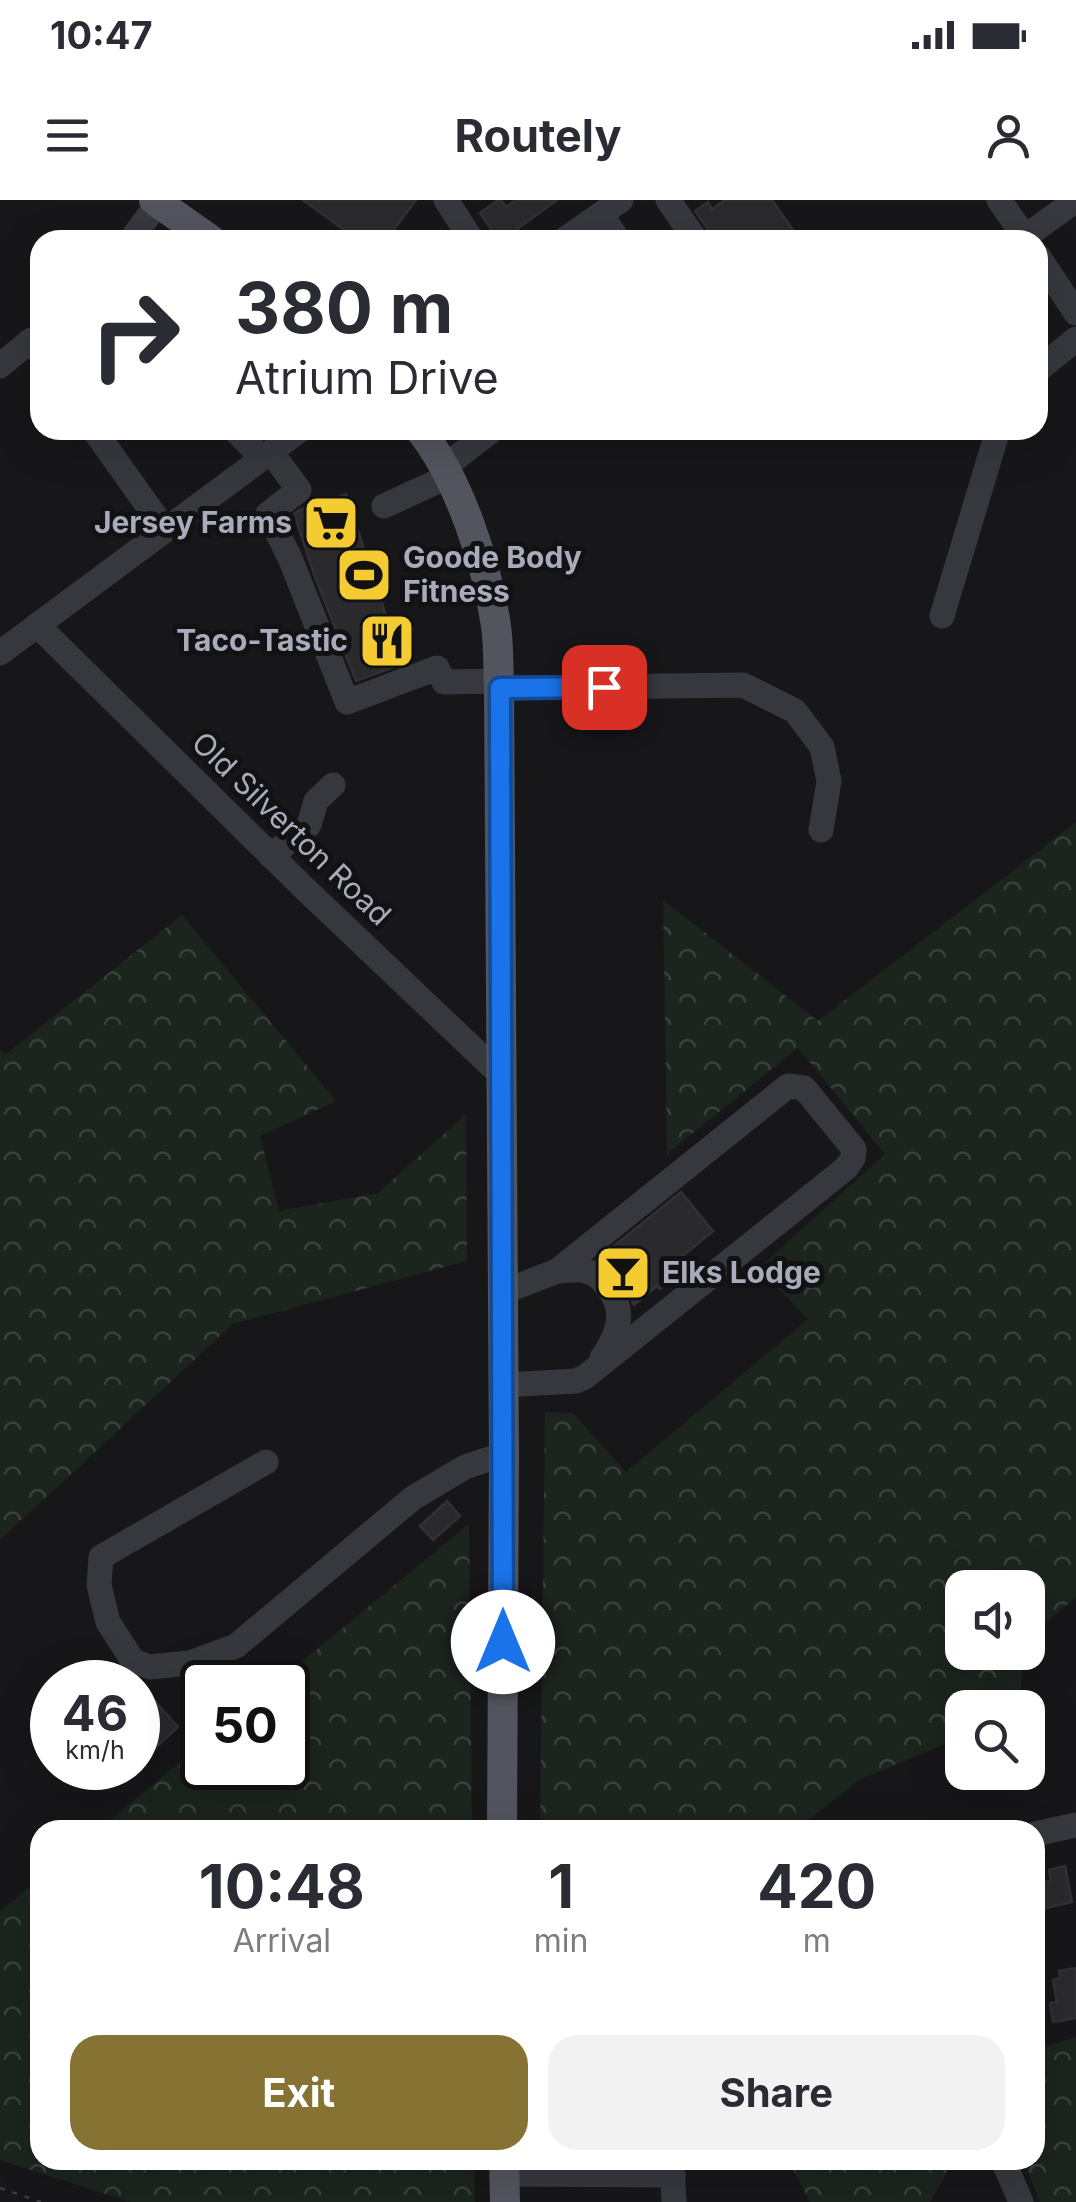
<!DOCTYPE html>
<style>
:root{--surface:#fff;--page:#f2f2f3;--text:#2b2b33;--muted:#7c7c81;--accent:#867333}
body{margin:0;font-family:Inter,sans-serif;background:var(--page);color:var(--text);height:100vh;display:flex;flex-direction:column;font-size:38px;white-space:nowrap}
*{box-sizing:border-box;margin:0}
p{font-size:32px;color:var(--muted)}
.icon{flex:none;width:55px;height:55px;fill:none;stroke:currentColor;stroke-width:2;stroke-linecap:round;stroke-linejoin:round}
.map{position:relative;flex:1;overflow:hidden}
.details{position:absolute;left:30px;top:1620px;width:1015px;height:350px;display:flex;flex-direction:column;background:var(--surface);border-radius:30px;box-shadow:0 10px 40px #0002}
.details>*{flex:none}
.guide{position:absolute;left:30px;top:30px;width:1018px;height:210px;border-radius:30px;box-shadow:0 10px 40px #0002;background:#fff;color:var(--text);overflow:hidden}
.fabs{position:absolute;left:945px;top:1370px;display:grid;gap:20px}
.fabs a{display:grid;place-items:center;width:100px;height:100px;border-radius:20px;background:var(--surface);box-shadow:0 10px 40px #0002;font-size:50px}
.speed{position:absolute;left:30px;top:1460px;display:flex;gap:20px;font-size:50px;font-weight:700;text-align:center}
.speed>*{display:grid;place-content:center;width:130px;height:130px;border-radius:50%;background:var(--surface);box-shadow:0 10px 40px #0002;line-height:1}
.speed small{font-size:25px;font-weight:400}
.speed .limit{border:5px solid #111;border-radius:15px;background:#fff;color:#111}
.pin{position:absolute;display:grid;place-items:center;width:85px;height:85px;color:#fff;margin:-42px;border-radius:20px;box-shadow:0 5px 15px #0006}
.me{position:absolute;width:110px;margin:-55px;rotate:0deg;stroke-linejoin:round;filter:drop-shadow(0 0 8px #0008)}
.turn{display:flex;align-items:center;gap:35px;height:210px;padding:0 40px;font-size:45px}
.turn .icon{width:130px;height:130px;stroke-width:2.5}
.turn b{display:block;font-size:70px;line-height:85px}
.eta{display:flex;justify-content:space-evenly;align-items:center;height:170px;text-align:center}
.eta b{font-size:60px;font-weight:700;line-height:70px}
.primary-button{display:flex;gap:20px;margin-top:auto;padding:20px 40px}
.primary-button a{flex:1;height:115px;border-radius:30px;background:var(--accent);color:#fff;font-size:40px;font-weight:700;line-height:115px;text-align:center}
.primary-button a+a{background:var(--page);color:var(--text)}
.status{display:flex;justify-content:space-between;align-items:center;height:70px;padding:0 50px;background:var(--surface);direction:ltr}
.status svg{height:28px;fill:currentColor}
header{display:flex;justify-content:space-between;align-items:center;height:130px;padding:0 40px;background:var(--surface);font-size:45px;font-weight:700}
.map>svg:first-child{display:block}
</style>
<div class="status"><b>10:47</b><svg viewBox="0 0 49 12"><path d="M0 12V9h3v3zM5 12V6h3v6zM10 12V3h3v9zM15 12V0h3v12zM26 1h20v11H26zM47 4h2v5h-2z"/></svg></div>
<header><svg class="icon" aria-label="menu" viewBox="0 0 24 24"><path d="M4 6h16M4 12h16M4 18h16"/></svg>Routely<svg class="icon" aria-label="person" viewBox="0 0 24 24"><circle cx="12" cy="8" r="4"/><path d="M4 21q1-7 8-7t8 7"/></svg></header>
<div class="map">
<svg width="1076" height="2002" viewBox="0 0 1076 2002">
<defs>
<pattern id="forest-crowns" width="20" height="18" patternUnits="userSpaceOnUse" patternTransform="scale(2.5)"><rect width="20" height="18" fill="#1c241e"/><path d="M2 6a3 3 0 1 1 6 0M12 15a3 3 0 1 1 6 0" fill="none" stroke="#3a413d"/></pattern>
</defs>
<rect width="100%" height="100%" fill="#171618"/>
<g fill="url(#forest-crowns)">
<path d="M1076,622V1397L1028,1438V1388H962V1452L1024,1453L1019,1507L962,1508V1537L859,1580L796,1630H540L545,1212L573,1213L626,1272L808,1119L759,1068L885,954L798,848L667,954L663,700L818,821Z"/>
<path d="M182,715L336,901L260,936L279,1011L378,993L466,914L467,1061L233,1124L0,1340V850L5,855Z"/>
<path d="M469,1324L472,1630H98L202,1544V1568H288V1482H277Z"/>
<path d="M40,1678V1960H474L475,2002H130L0,1960V1711Z"/>
<path d="M1076,1837V2002H1040L1023,1960H1035V1850Z"/>
<path d="M788,1960H954L930,2002H810Z"/>
</g>
<g fill="#2a292c" stroke="#313034" stroke-width="2.5">
<path d="M303,0H416L386,40H358Z"/>
<path d="M498,0H501L506,7L516,0H557L502,40H499L480,13Z"/>
<path d="M725,0H772L800,40H712L709,31L695,11L708,2L712,9Z"/>
<path d="M346,294L402,464L356,481L314,374L294,314L300,310Z"/>
<path d="M681,992L713,1031L679,1059L686,1067L660,1089L657,1086L634,1105L622,1079L611,1067L599,1058Z"/>
<path d="M447,1301L460,1316L433,1340L420,1326Z"/>
<path d="M153,1499L178,1527L138,1564V1513Z"/>
<path d="M1065,1666L1072,1702L1042,1709L1037,1684L1051,1681L1049,1670Z"/>
<path d="M1076,1768V1818L1053,1822L1050,1803L1057,1802L1053,1780L1060,1778L1059,1771Z"/>
</g>
<g fill="none" stroke-linecap="round" stroke-linejoin="round">
<path stroke="#3d3e45" stroke-width="2.5" stroke-dasharray="5 8" stroke-linecap="butt" d="M0,1988L41,2002"/>
<g stroke="#37383e" stroke-width="25">
<path d="M446,0L472,40"/>
<path d="M668,0L696,40"/>
<path d="M999,0L1027,40"/>
<path d="M601,14L618,40"/>
<path d="M1025,37L1076,0"/>
<path d="M131,40L160,0"/>
<path d="M564,40L621,0"/>
<path d="M1038,56L1076,113"/>
<path d="M0,166L31,140L40,153"/>
<path d="M1038,170L1076,139"/>
<path d="M94,230L165,330"/>
<path d="M235,230L262,258"/>
<path d="M271,252L299,290L268,314L290,358L347,502L437,468L444,482L499,481"/>
<path d="M443,268L492,230"/>
<path d="M384,306L449,276"/>
<path d="M942,416L998,230"/>
<path d="M37,425L303,687L503,877"/>
<path d="M0,453L300,230"/>
<path d="M499,488L743,485L795,511L822,547L829,581L821,630"/>
<path d="M271,656L309,625L316,601L333,585"/>
<path d="M557,1071C565,1071 575,1069 582,1070C595,1072 601,1079 609,1089C627,1112 617,1136 602,1158"/>
<path d="M503,1092L557,1071L788,886L804,888L854,949L853,958L846,968L585,1177L576,1181L504,1185"/>
<path d="M266,1262L101,1357L99,1385L108,1422L133,1461L150,1467L190,1463L236,1446L413,1298L465,1267L504,1254"/>
<path d="M1035,1634L1076,1625"/>
<path d="M672,1960L674,2002"/>
<path d="M1003,1960L1021,2002"/>
<path d="M504,1974L673,1975"/>
</g>
<g stroke="#53545d" stroke-width="30">
<path d="M154,0L211,40"/>
<path d="M420,230C459,279 487,364 496,426C499,446 498,467 499,488L504,1254L502,1630"/>
<path d="M504,1960L505,2002"/>
</g>
</g>
<g fill="none" stroke-linecap="round" stroke-linejoin="round">
<g stroke="#114b97" stroke-width="25">
<path id="route" d="M503,1442L500,488L604,487"/>
</g>
<use href="#route" stroke="#1a73e8" stroke-width="18"/>
</g>
<defs>
<g id="supermarket-square" transform="scale(2.875)"><rect x="-9" y="-9" width="18" height="18" rx="4" fill="#f5cb32" stroke="#121113"/><path d="M-6-5.5h2.5l.6 2H6L4.5 2H-2.5L-4.4-4H-6ZM-1.5 3.2a1.3 1.3 0 1 0 .1 0ZM3 3.2a1.3 1.3 0 1 0 .1 0Z" fill="#111"/></g>
<g id="stadium-square" transform="scale(2.875)"><rect x="-9" y="-9" width="18" height="18" rx="4" fill="#f5cb32" stroke="#121113"/><path d="M0-5a6.5 5 0 1 0 0 10a6.5 5 0 1 0 0-10ZM-3.5-1.8h7v3.6h-7Z" fill="#111"/></g>
<g id="restaurant-square" transform="scale(2.875)"><rect x="-9" y="-9" width="18" height="18" rx="4" fill="#f5cb32" stroke="#121113"/><path d="M-5-6h1v4h1v-4h1v4h1v-4h1v5L-1.5 .5V6h-2V.5L-5-1ZM5-6V6H3V1.5H1.5Q1.5-4 5-6Z" fill="#111"/></g>
<g id="bar-square" transform="scale(2.875)"><rect x="-9" y="-9" width="18" height="18" rx="4" fill="#f5cb32" stroke="#121113"/><path d="M-6-5H6L.8 .8V4.5H3.5V6h-7V4.5H-.8V.8Z" fill="#111"/></g>
</defs>
<g fill-rule="evenodd">
<use href="#supermarket-square" x="331" y="323"/>
<use href="#stadium-square" x="364" y="375"/>
<use href="#restaurant-square" x="387" y="441"/>
<use href="#bar-square" x="623" y="1073"/>
</g>
<g text-anchor="middle" stroke-width="10" stroke-linejoin="round" paint-order="stroke">
<g font-size="30" font-weight="bold" fill="#a8abb9" stroke="#121113" text-anchor="end">
<text x="292" y="333">Jersey Farms</text>
<text x="403" y="368" text-anchor="start">Goode Body<tspan x="403" dy="34">Fitness</tspan></text>
<text x="348" y="451">Taco-Tastic</text>
<text x="662" y="1083" text-anchor="start">Elks Lodge</text>
</g>
<g font-size="30" fill="#a8abb9" stroke="#121113">
<text transform="translate(291 629) rotate(44)" y="10">Old Silverton Road</text>
</g>
</g>
</svg>
<div class="fabs">
<a><svg class="icon" aria-label="sound" viewBox="0 0 24 24"><path d="M4 9h4l5-4v14l-5-4H4zM17 9q2 3 0 6"/></svg></a>
<a><svg class="icon" aria-label="search" viewBox="0 0 24 24"><circle cx="10" cy="10" r="6"/><path d="M15 15l6 6"/></svg></a>
</div>
<div class="speed"><div>46<small>km/h</small></div><div class="limit">50</div></div>
<div class="pin" style="left:604px;top:487px;background:#d93025"><svg class="icon" aria-label="arrive" viewBox="0 0 24 24"><path d="M6 21V4h12l-3 4 3 4H6"/></svg></div>
<svg class="me" style="left:503px;top:1442px" viewBox="-20 -20 40 40"><circle r="19" fill="#fff"/><path d="M0-13L10 11 0 6-10 11z" fill="#1a73e8"/></svg>
<div class="guide">
<div class="turn"><svg class="icon" aria-label="right" viewBox="0 0 24 24"><path d="M7 20v-9h11M14 6l5 5-5 5"/></svg><div><b>380 m</b>Atrium Drive</div></div>
</div>
<section class="details">
<div class="eta">
<div><b>10:48</b><p>Arrival</p></div>
<div><b>1</b><p>min</p></div>
<div><b>420</b><p>m</p></div>
</div>
<div class="primary-button"><a>Exit</a><a>Share</a></div>
</section>
</div>
